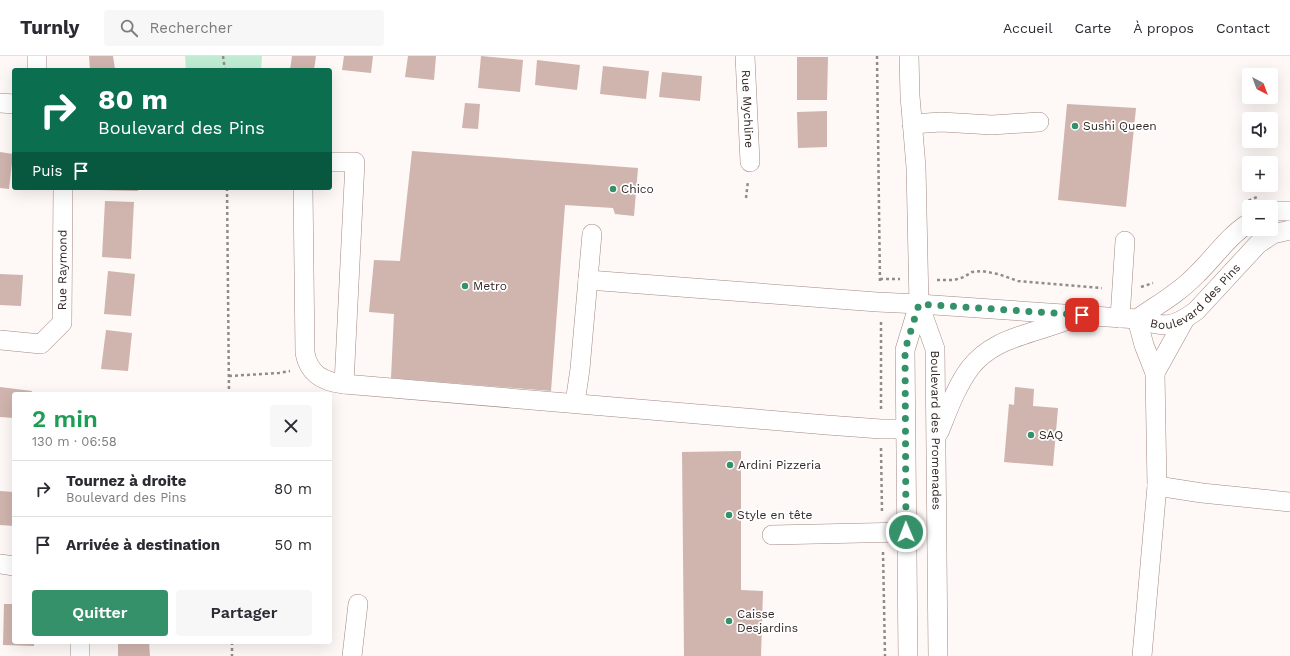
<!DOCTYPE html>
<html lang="fr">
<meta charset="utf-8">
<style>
:root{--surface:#fff;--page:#f7f7f7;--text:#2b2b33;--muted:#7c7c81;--line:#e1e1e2;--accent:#359169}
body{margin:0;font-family:"Work Sans",sans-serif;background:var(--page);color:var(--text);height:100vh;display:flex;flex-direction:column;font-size:15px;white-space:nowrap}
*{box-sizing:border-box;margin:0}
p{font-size:13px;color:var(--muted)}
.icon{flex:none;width:22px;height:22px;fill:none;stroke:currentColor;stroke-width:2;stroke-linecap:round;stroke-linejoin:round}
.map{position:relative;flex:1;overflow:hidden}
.sheet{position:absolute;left:12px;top:336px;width:320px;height:252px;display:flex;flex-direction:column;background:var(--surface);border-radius:4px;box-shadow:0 4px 16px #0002}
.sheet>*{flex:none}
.hud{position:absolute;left:12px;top:12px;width:320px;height:122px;border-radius:4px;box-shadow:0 4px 16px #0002;background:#0b6e4f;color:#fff;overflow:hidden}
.needle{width:26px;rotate:139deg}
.fabs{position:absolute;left:1242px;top:12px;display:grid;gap:8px}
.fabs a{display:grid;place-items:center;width:36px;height:36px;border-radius:4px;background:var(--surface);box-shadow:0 4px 16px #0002;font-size:20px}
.pin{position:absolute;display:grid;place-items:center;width:34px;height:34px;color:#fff;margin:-17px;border-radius:8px;box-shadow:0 2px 6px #0006}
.me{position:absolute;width:44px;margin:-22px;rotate:359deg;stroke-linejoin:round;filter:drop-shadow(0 0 3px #0008)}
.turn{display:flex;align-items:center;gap:14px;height:84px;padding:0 20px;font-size:18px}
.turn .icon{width:52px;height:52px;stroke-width:2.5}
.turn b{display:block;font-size:28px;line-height:34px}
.then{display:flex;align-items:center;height:38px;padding:0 20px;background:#0003;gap:8px;font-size:15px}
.round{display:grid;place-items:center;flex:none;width:42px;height:42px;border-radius:4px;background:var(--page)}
.summary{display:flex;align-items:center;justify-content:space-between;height:68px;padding:0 20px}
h1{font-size:24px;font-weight:600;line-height:30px;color:#1e9e55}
.button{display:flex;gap:8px;margin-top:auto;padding:8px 20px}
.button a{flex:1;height:46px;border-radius:4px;background:var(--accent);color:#fff;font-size:16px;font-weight:600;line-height:46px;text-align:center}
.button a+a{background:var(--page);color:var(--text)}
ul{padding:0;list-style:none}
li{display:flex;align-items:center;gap:12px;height:56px;padding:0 20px;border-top:1px solid var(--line)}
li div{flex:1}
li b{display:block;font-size:15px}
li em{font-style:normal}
header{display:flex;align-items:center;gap:24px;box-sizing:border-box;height:56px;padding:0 20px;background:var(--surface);border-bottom:1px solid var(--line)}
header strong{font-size:19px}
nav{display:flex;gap:22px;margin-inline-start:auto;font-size:14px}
.search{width:280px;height:36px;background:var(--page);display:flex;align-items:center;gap:10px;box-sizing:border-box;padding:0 14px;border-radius:4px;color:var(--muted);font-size:15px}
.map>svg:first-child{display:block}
</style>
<header>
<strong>Turnly</strong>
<div class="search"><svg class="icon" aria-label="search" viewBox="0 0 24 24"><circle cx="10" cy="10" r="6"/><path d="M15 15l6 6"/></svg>Rechercher</div>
<nav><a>Accueil</a><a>Carte</a><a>À propos</a><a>Contact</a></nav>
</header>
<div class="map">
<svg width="1290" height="600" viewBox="0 0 1290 600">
<rect width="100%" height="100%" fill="#fef8f6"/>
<path fill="#c0ecd4" d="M185,0H262L261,14H186Z"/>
<g fill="#d0b4ae">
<path d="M89,0H113L115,13L90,14Z"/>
<path d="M292,0H316L314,14H290Z"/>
<path d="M344,0H373L371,17L342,14Z"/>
<path d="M408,0H436L434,24L405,21Z"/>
<path d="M481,0L523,4L520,36L478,32Z"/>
<path d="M797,1H828L827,44H797Z"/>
<path d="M537,4L580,9L577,34L535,29Z"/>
<path d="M603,10L649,15L646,43L600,38Z"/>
<path d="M662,16L702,20L700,45L659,41Z"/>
<path d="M465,47L480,48L478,73L462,72Z"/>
<path d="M1067,48L1136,52L1126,151L1058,144Z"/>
<path d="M827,55V91L798,92L797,56Z"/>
<path d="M412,95L638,112L634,160L615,158L613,152L565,149L551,335L391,322L394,258L369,256L374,204L400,205Z"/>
<path d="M0,96L13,98L9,133L0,132Z"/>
<path d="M98,132H138V135L98,134Z"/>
<path d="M105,145L134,146L131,203L102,201Z"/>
<path d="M108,215L135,218L131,260L104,258Z"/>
<path d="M0,218L23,219L21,250L0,249Z"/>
<path d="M106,274L132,277L128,315L101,313Z"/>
<path d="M0,331L32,335L31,338H14V362L0,361Z"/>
<path d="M1015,331L1034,333L1033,350L1058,352L1053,410L1004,406L1009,348L1014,349Z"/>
<path d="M741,395V534L763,535L761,600H684L682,396Z"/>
<path d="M0,435L14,436V470L0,469Z"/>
<path d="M4,548H14V586H34V590L3,589Z"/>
<path d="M118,586H149L150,600H118Z"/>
</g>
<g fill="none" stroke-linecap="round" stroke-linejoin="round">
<g stroke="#a38882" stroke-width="20">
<g id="minor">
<path id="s1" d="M745,0L750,106"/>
<path d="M37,14V0"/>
<path d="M0,47L14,48"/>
<path d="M912,68L941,66L992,69L1039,66"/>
<path d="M330,106H355L344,328"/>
<path d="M303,132L305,297C309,319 324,326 344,328L827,369L881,373H905"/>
<path d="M1271,156L1278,155H1290"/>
<path id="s2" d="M588,224L877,246L919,248L1137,263C1165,271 1171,273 1196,255L1258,188L1273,178L1290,174"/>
<path id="s3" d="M919,248L935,293L938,600"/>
<path d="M1120,262L1125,185"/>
<path d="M1137,263L1144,289L1155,317L1157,430L1142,600"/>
<path d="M1137,263C1157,249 1179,237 1196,219C1214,202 1228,180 1249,167"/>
<path id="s4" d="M0,284L41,288L62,267L63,132"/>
<path d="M1155,317L1185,263"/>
<path d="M575,347L580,313L592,178"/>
<path d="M939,376C948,354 956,331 970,312C987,290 1010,283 1035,275C1048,271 1061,267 1073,262"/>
<path d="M1157,430L1202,437L1290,446"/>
<path d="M772,479L906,476"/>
<path d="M0,508L14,510"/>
<path d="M80,600V586"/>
<path d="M352,600L358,548"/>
<path d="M908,600L905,294L919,248L916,111L910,40L909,0"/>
</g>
</g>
<g stroke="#948b89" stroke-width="2.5" stroke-dasharray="3 3" stroke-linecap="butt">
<path d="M223,0L225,14"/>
<path d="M877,0L880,227"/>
<path d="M227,132L229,338"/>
<path d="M746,142L748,125"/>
<path d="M1243,147L1257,141"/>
<path d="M880,223H900"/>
<path d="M937,224H954L964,221L972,216L982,215L998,218L1018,225L1102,232"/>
<path d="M1141,231L1153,227"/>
<path d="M229,320L279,317L290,315"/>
<path d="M881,353V264"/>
<path d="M881,392L882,457"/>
<path d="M883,496L885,600"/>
<path d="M232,586V600"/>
</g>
<use href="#minor" stroke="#fff" stroke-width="19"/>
</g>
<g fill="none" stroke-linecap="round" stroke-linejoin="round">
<path stroke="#359169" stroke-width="7" stroke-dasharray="0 12.6" d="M906,476L905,294L919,248L1082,259"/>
</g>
<g fill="#359169" stroke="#fff" stroke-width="1.5">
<circle cx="1075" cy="70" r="4"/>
<circle cx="613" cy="133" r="4"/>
<circle cx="465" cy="230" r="4"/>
<circle cx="1031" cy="379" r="4"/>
<circle cx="730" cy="409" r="4"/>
<circle cx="729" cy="459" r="4"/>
<circle cx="729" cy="565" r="4"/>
</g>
<g text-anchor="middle" stroke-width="3.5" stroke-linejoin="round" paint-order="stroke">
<g font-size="12" fill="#322725" stroke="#fff">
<text dy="4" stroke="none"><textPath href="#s1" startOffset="53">Rue Mychline</textPath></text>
<text dy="4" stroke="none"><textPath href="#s4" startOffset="124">Rue Raymond</textPath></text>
<text dy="4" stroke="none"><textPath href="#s2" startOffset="620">Boulevard des Pins</textPath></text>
<text dy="4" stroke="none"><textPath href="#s3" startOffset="129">Boulevard des Promenades</textPath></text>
</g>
<g font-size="12" fill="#322725" stroke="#fff" text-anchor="start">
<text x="1083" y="74">Sushi Queen</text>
<text x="621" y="137">Chico</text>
<text x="473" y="234">Metro</text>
<text x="1039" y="383">SAQ</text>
<text x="738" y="413">Ardini Pizzeria</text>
<text x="737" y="463">Style en tête</text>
<text x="737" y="562">Caisse<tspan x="737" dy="14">Desjardins</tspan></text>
</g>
</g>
</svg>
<div class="fabs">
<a><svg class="needle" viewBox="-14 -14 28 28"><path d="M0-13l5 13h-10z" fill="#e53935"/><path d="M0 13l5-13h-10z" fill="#7c7c81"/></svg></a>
<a><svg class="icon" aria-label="sound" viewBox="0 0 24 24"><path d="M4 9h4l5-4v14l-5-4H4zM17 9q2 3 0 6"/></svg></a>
<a>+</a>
<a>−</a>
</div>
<div class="pin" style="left:1082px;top:259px;background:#d93025"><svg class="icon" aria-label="arrive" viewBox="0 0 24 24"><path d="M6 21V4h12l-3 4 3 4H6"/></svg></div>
<svg class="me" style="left:906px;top:476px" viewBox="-20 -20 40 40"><circle r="17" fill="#359169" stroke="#fff" stroke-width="3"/><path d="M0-11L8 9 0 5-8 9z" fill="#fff"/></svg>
<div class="hud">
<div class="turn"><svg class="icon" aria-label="right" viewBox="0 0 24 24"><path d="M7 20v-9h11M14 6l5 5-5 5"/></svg><div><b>80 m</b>Boulevard des Pins</div></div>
<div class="then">Puis<svg class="icon" aria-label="arrive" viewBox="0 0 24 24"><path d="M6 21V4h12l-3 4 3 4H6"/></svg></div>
</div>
<section class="sheet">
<div class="summary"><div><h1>2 min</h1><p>130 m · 06:58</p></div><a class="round"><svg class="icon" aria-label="close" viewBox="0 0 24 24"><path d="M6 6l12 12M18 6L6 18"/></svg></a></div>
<ul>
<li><svg class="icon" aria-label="right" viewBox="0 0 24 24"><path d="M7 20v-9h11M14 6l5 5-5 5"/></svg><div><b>Tournez à droite</b><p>Boulevard des Pins</p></div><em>80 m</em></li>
<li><svg class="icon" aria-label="arrive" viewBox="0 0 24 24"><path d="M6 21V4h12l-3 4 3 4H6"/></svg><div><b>Arrivée à destination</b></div><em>50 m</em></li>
</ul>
<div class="button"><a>Quitter</a><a>Partager</a></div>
</section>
</div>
